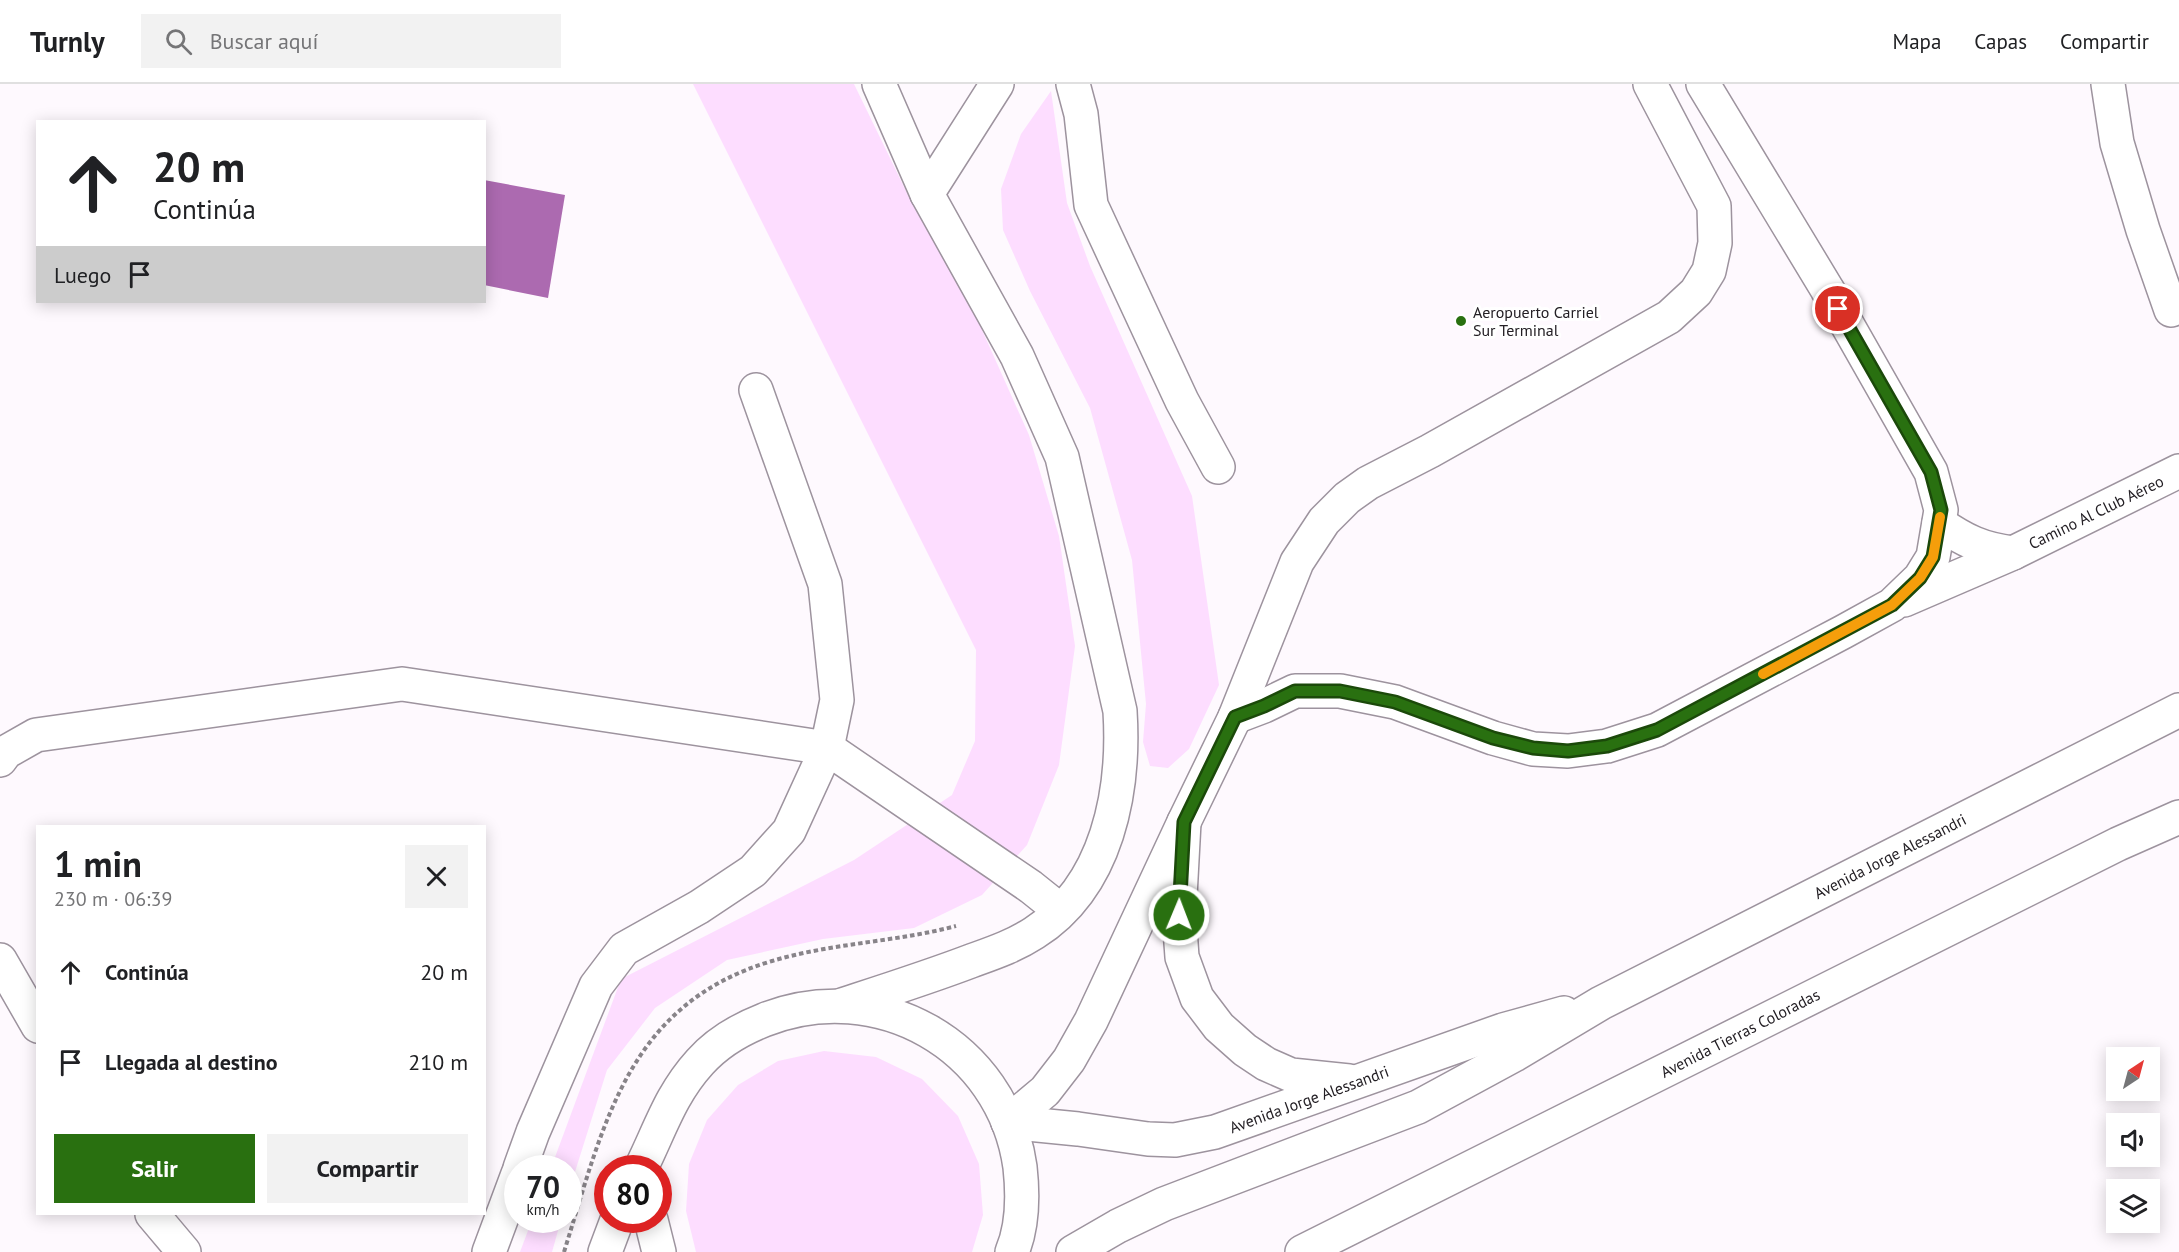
<!DOCTYPE html>
<html lang="es">
<meta charset="utf-8">
<style>
:root{--surface:#fff;--page:#f2f2f2;--text:#202124;--muted:#757577;--line:#e0e0e0;--accent:#297010}
body{margin:0;font-family:"PT Sans",sans-serif;background:var(--page);color:var(--text);height:100vh;display:flex;flex-direction:column;font-size:22px;white-space:nowrap}
*{box-sizing:border-box;margin:0}
p{font-size:20px;color:var(--muted)}
.icon{flex:none;width:33px;height:33px;fill:none;stroke:currentColor;stroke-width:2;stroke-linecap:round;stroke-linejoin:round}
.map{position:relative;flex:1;overflow:hidden}
.side{position:absolute;left:36px;top:741px;width:450px;height:390px;display:flex;flex-direction:column;background:var(--surface);border-radius:0px;box-shadow:0 3px 15px #0003}
.side>*{flex:none}
.top-card{position:absolute;left:36px;top:36px;width:450px;height:183px;border-radius:0px;box-shadow:0 3px 15px #0003;background:#fff;color:var(--text);overflow:hidden}
.needle{width:39px;rotate:36deg}
.buttons{position:absolute;left:2106px;top:963px;display:grid;gap:12px}
.buttons a{display:grid;place-items:center;width:54px;height:54px;border-radius:0px;background:var(--surface);box-shadow:0 3px 15px #0003;font-size:30px}
.speed{position:absolute;left:504px;top:1071px;display:flex;gap:12px;font-size:30px;font-weight:700;text-align:center}
.speed>*{display:grid;place-content:center;width:78px;height:78px;border-radius:50%;background:var(--surface);box-shadow:0 3px 15px #0003;line-height:1}
.speed small{font-size:15px;font-weight:400}
.speed .limit{border:9px solid #d22;background:#fff;color:#111}
.pin{position:absolute;display:grid;place-items:center;width:51px;height:51px;color:#fff;margin:-26px;border:3px solid #fff;border-radius:50%;box-shadow:0 2px 6px #0007}
.me{position:absolute;width:66px;margin:-33px;rotate:1deg;stroke-linejoin:round;filter:drop-shadow(0 0 4px #0008)}
.turn{display:flex;align-items:center;gap:21px;height:126px;padding:0 18px;font-size:27px}
.turn .icon{width:78px;height:78px;stroke-width:2.5}
.turn b{display:block;font-size:42px;line-height:51px}
.then{display:flex;align-items:center;height:57px;padding:0 18px;background:#0003;gap:12px;font-size:22px}
.round{display:grid;place-items:center;flex:none;width:63px;height:63px;border-radius:0px;background:var(--page)}
.overview{display:flex;align-items:center;justify-content:space-between;height:102px;padding:0 18px}
h1{font-size:36px;font-weight:700;line-height:45px}
.primary-button{display:flex;gap:12px;margin-top:auto;padding:12px 18px}
.primary-button a{flex:1;height:69px;border-radius:0px;background:var(--accent);color:#fff;font-size:24px;font-weight:700;line-height:69px;text-align:center}
.primary-button a+a{background:var(--page);color:var(--text)}
ul{padding:0;list-style:none}
li{display:flex;align-items:center;gap:18px;height:90px;padding:0 18px}
li div{flex:1}
li b{display:block;font-size:22px}
li em{font-style:normal}
header{display:flex;align-items:center;gap:36px;box-sizing:border-box;height:84px;padding:0 30px;background:var(--surface);border-bottom:2px solid var(--line)}
header strong{font-size:28px}
nav{display:flex;gap:33px;margin-inline-start:auto;font-size:21px}
.search{width:420px;height:54px;background:var(--page);display:flex;align-items:center;gap:15px;box-sizing:border-box;padding:0 21px;border-radius:0px;color:var(--muted);font-size:22px}
.map>svg:first-child{display:block}
</style>
<header>
<strong>Turnly</strong>
<div class="search"><svg class="icon" aria-label="search" viewBox="0 0 24 24"><circle cx="10" cy="10" r="6"/><path d="M15 15l6 6"/></svg>Buscar aquí</div>
<nav><a>Mapa</a><a>Capas</a><a>Compartir</a></nav>
</header>
<div class="map">
<svg width="2179" height="1168" viewBox="0 0 2179 1168">
<rect width="100%" height="100%" fill="#fef9fe"/>
<g fill="#fdddff">
<path d="M693,0H854L908,111L970,219L1029,351L1059,452L1075,562L1059,681L1027,761L982,811L914,844L823,855L727,876L655,924L607,986L569,1107L568,1084H551L621,895L854,776L952,711L975,657L976,566Z"/>
<path d="M1051,7L1067,119L1090,182L1192,412L1219,601L1189,665L1168,684L1150,682L1143,658L1146,620L1132,476L1090,324L1030,207L1003,146L1001,105L1021,50Z"/>
<path d="M824,967L876,973L922,995L958,1032L979,1080L983,1131L972,1168H696L686,1127L689,1080L707,1036L738,1001L778,977Z"/>
<path d="M532,1136H561L552,1168H520Z"/>
</g>
<path fill="#ac6ab0" d="M484,96L565,111L548,214L484,201Z"/>
<g fill="none" stroke-linecap="round" stroke-linejoin="round">
<g stroke="#9d939e" stroke-width="36">
<g id="minor">
<path d="M1073,0L1081,30L1091,121L1182,317L1218,383"/>
<path d="M2108,0L2117,59L2143,146L2171,226"/>
<path d="M927,110L997,0"/>
<path d="M1939,439C1965,457 1982,465 2013,469"/>
<path d="M1904,516L2013,469L2179,387"/>
<path d="M1235,633L1264,622L1295,607H1340L1395,618L1493,654L1533,665L1568,667L1607,662L1657,646L1843,548L1892,521L1920,494L1933,473L1941,426L1931,388L1827,205L1703,0"/>
<path d="M0,676L6,668L36,651L402,600L827,664L1031,803L1061,827"/>
<path d="M0,876L38,942"/>
<path d="M842,921C885,907 929,893 971,877C993,869 1014,862 1034,849C1108,802 1125,707 1120,627L1062,373L1017,272L927,110L879,0"/>
<path d="M1008,1038L1045,1007L1069,976L1091,937L1184,738L1235,633L1297,478L1324,437L1347,414L1368,399L1430,367L1669,233L1696,208L1709,187L1715,159L1714,122L1650,0"/>
<path d="M520,1084L533,1048L596,902L624,865L699,823L753,787L789,747L827,664L837,616L825,500L756,306"/>
<path d="M152,1130L184,1168"/>
<path d="M489,1168L518,1090"/>
<path d="M1302,1168L2118,760L2179,733"/>
</g>
</g>
<g stroke="#9d939e" stroke-width="36">
<g id="highway">
<path d="M1184,738L1179,831L1182,873L1197,914L1219,943L1245,966L1266,980L1291,991L1349,997"/>
<path d="M1008,1038L1078,1045L1148,1055L1175,1056L1215,1048L1503,946L1564,929"/>
<path d="M641,1084C660,1046 670,1011 700,978C717,959 741,945 764,936C877,891 1003,961 1020,1083C1023,1110 1023,1142 1012,1168"/>
<path d="M651,1136L659,1168"/>
<path d="M605,1168L617,1136"/>
<path d="M1073,1168L1118,1142L1164,1120L1418,1023L1514,971L1601,919L2179,626"/>
</g>
</g>
<path stroke="#888489" stroke-width="4" stroke-dasharray="4.5 3" stroke-linecap="butt" d="M564,1168C604,1040 627,920 772,877C832,859 896,858 956,842"/>
<use href="#minor" stroke="#fff" stroke-width="33"/>
<use href="#highway" stroke="#fff" stroke-width="33"/>
</g>
<g fill="none" stroke-linecap="round" stroke-linejoin="round">
<g stroke="#1b490a" stroke-width="15">
<path id="route" d="M1179,831L1184,738L1235,633L1264,622L1295,607H1340L1395,618L1493,654L1533,664L1568,667L1607,662L1657,646L1892,521L1920,494L1933,473L1941,426L1931,388L1838,225"/>
</g>
<use href="#route" stroke="#297010" stroke-width="10"/>
<path stroke="#f59e0b" stroke-width="10" d="M1763,590L1892,521L1920,494L1933,473L1940,433"/>
</g>
<circle fill="#297010" stroke="#fff" stroke-width="2" cx="1461" cy="237" r="6"/>
<g text-anchor="middle" stroke-width="6" stroke-linejoin="round" paint-order="stroke">
<g font-size="16" fill="#242025" stroke="#fff" text-anchor="start">
<text x="1473" y="234">Aeropuerto Carriel<tspan x="1473" dy="18">Sur Terminal</tspan></text>
</g>
<g font-size="16" fill="#242025" stroke="#fff">
<text transform="translate(2096 428) rotate(-26)" y="6">Camino Al Club Aéreo</text>
<text transform="translate(1890 772) rotate(-27)" y="6">Avenida Jorge Alessandri</text>
<text transform="translate(1740 949) rotate(-27)" y="6">Avenida Tierras Coloradas</text>
<text transform="translate(1309 1015) rotate(-20)" y="6">Avenida Jorge Alessandri</text>
</g>
</g>
</svg>
<div class="buttons">
<a><svg class="needle" viewBox="-14 -14 28 28"><path d="M0-13l5 13h-10z" fill="#e53935"/><path d="M0 13l5-13h-10z" fill="#757577"/></svg></a>
<a><svg class="icon" aria-label="sound" viewBox="0 0 24 24"><path d="M4 9h4l5-4v14l-5-4H4zM17 9q2 3 0 6"/></svg></a>
<a><svg class="icon" aria-label="layers" viewBox="0 0 24 24"><path d="M12 4l9 5-9 5-9-5zM3 14l9 5 9-5"/></svg></a>
</div>
<div class="speed"><div>70<small>km/h</small></div><div class="limit">80</div></div>
<div class="pin" style="left:1838px;top:225px;background:#d93025"><svg class="icon" aria-label="arrive" viewBox="0 0 24 24"><path d="M6 21V4h12l-3 4 3 4H6"/></svg></div>
<svg class="me" style="left:1179px;top:831px" viewBox="-20 -20 40 40"><circle r="17" fill="#297010" stroke="#fff" stroke-width="3"/><path d="M0-11L8 9 0 5-8 9z" fill="#fff"/></svg>
<div class="top-card">
<div class="turn"><svg class="icon" aria-label="ahead" viewBox="0 0 24 24"><path d="M12 20V5M6 11l6-6 6 6"/></svg><div><b>20 m</b>Continúa</div></div>
<div class="then">Luego<svg class="icon" aria-label="arrive" viewBox="0 0 24 24"><path d="M6 21V4h12l-3 4 3 4H6"/></svg></div>
</div>
<section class="side">
<div class="overview"><div><h1>1 min</h1><p>230 m · 06:39</p></div><a class="round"><svg class="icon" aria-label="close" viewBox="0 0 24 24"><path d="M6 6l12 12M18 6L6 18"/></svg></a></div>
<ul>
<li><svg class="icon" aria-label="ahead" viewBox="0 0 24 24"><path d="M12 20V5M6 11l6-6 6 6"/></svg><div><b>Continúa</b></div><em>20 m</em></li>
<li><svg class="icon" aria-label="arrive" viewBox="0 0 24 24"><path d="M6 21V4h12l-3 4 3 4H6"/></svg><div><b>Llegada al destino</b></div><em>210 m</em></li>
</ul>
<div class="primary-button"><a>Salir</a><a>Compartir</a></div>
</section>
</div>
